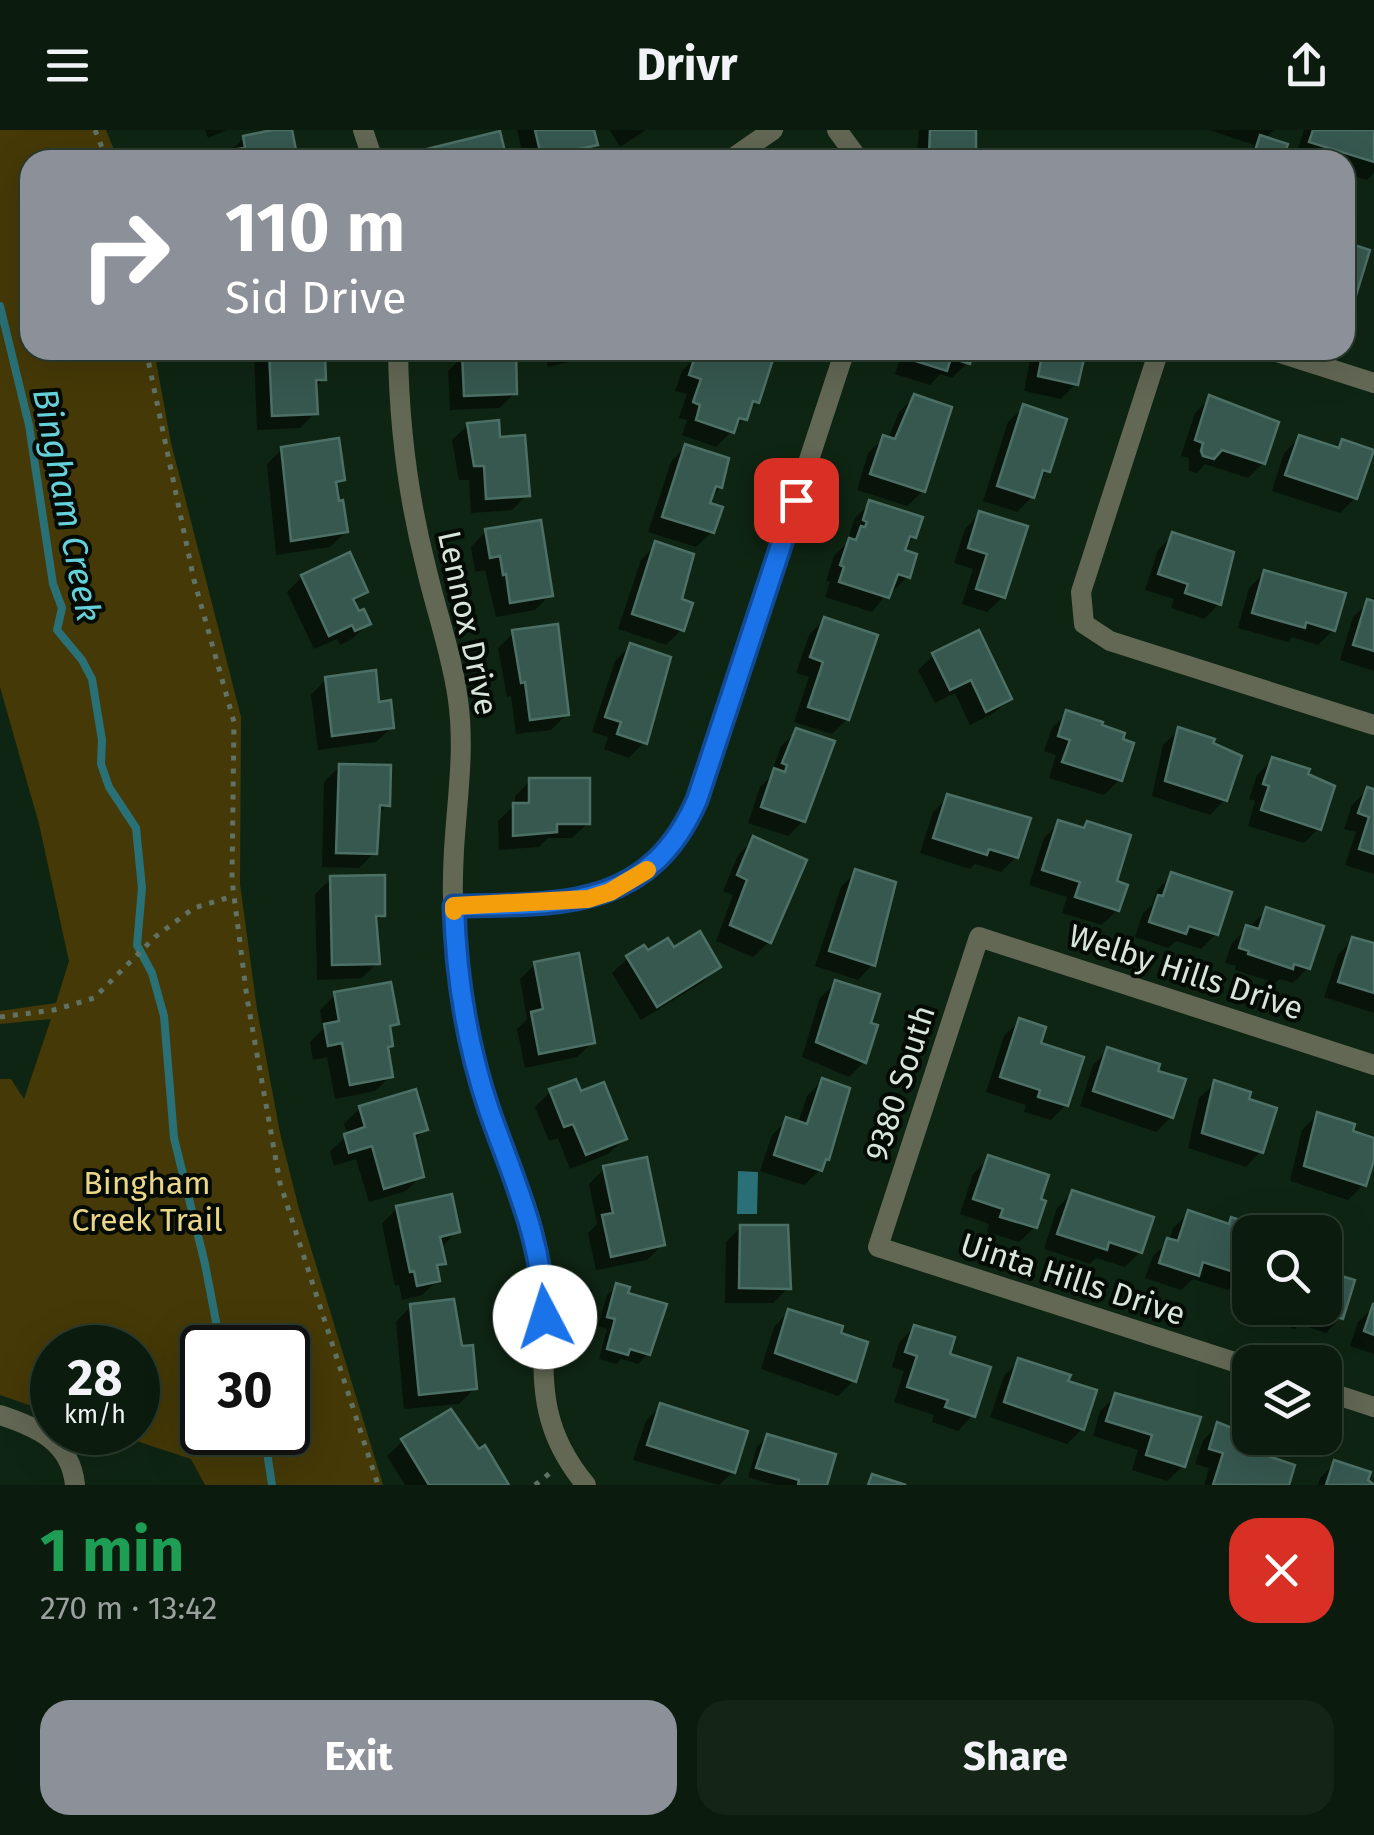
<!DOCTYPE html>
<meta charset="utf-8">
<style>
:root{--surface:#0b1c0e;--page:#142517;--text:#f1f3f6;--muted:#9aa19e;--line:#2b3a2e;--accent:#8c9099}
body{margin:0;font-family:"Fira Sans",sans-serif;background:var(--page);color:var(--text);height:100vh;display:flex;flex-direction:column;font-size:38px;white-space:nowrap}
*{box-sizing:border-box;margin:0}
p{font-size:32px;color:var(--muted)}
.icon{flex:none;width:55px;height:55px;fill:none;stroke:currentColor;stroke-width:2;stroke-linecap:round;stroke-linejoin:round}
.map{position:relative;height:1355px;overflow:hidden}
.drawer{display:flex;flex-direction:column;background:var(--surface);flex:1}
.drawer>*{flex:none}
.hud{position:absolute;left:20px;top:20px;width:1335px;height:210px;border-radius:30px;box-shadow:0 10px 40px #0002,0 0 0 2px var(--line);background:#8c9099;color:#fff;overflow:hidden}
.buttons{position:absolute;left:1232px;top:1085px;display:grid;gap:20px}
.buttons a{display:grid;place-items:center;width:110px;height:110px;border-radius:20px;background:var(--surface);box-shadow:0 10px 40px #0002,0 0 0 2px var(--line);font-size:50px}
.speed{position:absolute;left:30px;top:1195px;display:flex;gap:20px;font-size:50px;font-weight:700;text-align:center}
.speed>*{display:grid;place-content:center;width:130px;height:130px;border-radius:50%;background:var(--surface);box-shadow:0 10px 40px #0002,0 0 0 2px var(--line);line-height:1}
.speed small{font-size:25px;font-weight:400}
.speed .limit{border:5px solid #111;border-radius:15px;background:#fff;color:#111}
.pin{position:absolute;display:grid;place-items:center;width:85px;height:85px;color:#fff;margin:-42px;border-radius:20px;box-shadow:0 5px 15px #0006}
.me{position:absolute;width:110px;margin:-55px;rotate:355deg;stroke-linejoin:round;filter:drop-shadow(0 0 8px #0008)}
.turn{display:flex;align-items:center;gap:35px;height:210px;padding:0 40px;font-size:45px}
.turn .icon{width:130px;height:130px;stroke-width:2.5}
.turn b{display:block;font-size:70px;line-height:85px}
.round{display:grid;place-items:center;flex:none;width:105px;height:105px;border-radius:30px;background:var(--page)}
.headline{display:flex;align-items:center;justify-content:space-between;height:170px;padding:0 40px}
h1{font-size:60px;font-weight:700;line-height:75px;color:#1e9e55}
.action{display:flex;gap:20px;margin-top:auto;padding:20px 40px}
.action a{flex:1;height:115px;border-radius:30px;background:var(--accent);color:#fff;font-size:40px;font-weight:700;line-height:115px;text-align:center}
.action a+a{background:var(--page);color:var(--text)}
header{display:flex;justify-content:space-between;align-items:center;height:130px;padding:0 40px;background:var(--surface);font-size:45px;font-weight:700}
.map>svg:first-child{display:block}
</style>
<header><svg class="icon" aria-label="menu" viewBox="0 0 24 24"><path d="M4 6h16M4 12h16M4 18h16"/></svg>Drivr<svg class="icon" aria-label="share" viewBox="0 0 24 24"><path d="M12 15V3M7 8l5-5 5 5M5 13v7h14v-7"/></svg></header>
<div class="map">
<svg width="1374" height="1355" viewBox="0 0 1374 1355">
<rect width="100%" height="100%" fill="#0f2513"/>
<path fill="#453907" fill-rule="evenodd" d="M0,0H106L118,30H30V220H154L171,313L241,587L240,754L257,879L280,1003L299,1079L383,1355H205L191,1329L112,1303L138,1302V1218H52V1283L0,1265V949H11L24,969L51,889L0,894V881L56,873L69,831L39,694L0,557ZM202,1218H288V1302H202Z"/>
<path fill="#2a7177" d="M738,1041L758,1042L757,1084H737Z"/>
<g fill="#0007">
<path d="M205,0H227L208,8Z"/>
<path d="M290,0L296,30H229V23L244,8Z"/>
<path d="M517,0H592L595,14L576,30H524Z"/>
<path d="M610,0H646L620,17Z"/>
<path d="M919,0H974L973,24L968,30H916Z"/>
<path d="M1209,0H1274L1265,9L1280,30H1247L1254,15Z"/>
<path d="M1304,0H1374V43L1367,50L1345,43V30L1295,27Z"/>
<path d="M260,220H325L324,249L314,258L315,283L300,298L257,300L254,226Z"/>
<path d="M459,220H513L515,263L499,278L450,280L448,241L459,230Z"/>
<path d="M544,220H620L548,237Z"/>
<path d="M725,220H773L757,271L744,289L716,317L682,305L687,290L679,288L687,264L675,261L682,241L697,226L716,229Z"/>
<path d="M903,220H972L967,233L952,248L940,244L930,255L895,244Z"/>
<path d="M1032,220H1083L1076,253L1061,269L1024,261Z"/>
<path d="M914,267L923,361L907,376L857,360L868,323L884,308L888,309L899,282Z"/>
<path d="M1210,268L1263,333L1248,348L1205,334L1197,343L1189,341V328L1181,326L1195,283Z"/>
<path d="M1024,277L1047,341L1037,351L1032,367L1017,382L983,371L1008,292Z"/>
<path d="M468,295L498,310L527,365L512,380L471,383L469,350H459L452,310Z"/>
<path d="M1299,308L1335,320L1343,312L1355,368L1340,383L1272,361L1284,323Z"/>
<path d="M686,316L720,357L707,375L712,402L696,417L648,402L671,332Z"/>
<path d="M282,319L342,349L334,358L346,402L330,417L276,425L267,334Z"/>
<path d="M870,373L914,407L904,417L908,446L892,462L889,461L872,482L825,467L830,452L826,451L834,426L853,407L849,405L855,388Z"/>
<path d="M980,383L1003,467L987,482L962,474L973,439L954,433L965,399Z"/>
<path d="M486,401L550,465L535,480L496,487L485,440L475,442L471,417Z"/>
<path d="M1173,405L1219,474L1204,489L1171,478L1174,469L1145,460L1158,420Z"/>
<path d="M656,414L679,471L681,500L666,515L618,499L641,430Z"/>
<path d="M1265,442L1333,500L1318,515L1292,507L1288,512L1238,498L1249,458Z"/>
<path d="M302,447L365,462L353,474L358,485L368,494L352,509L340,515L337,509L314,519L287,462Z"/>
<path d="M1374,467V541L1340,530L1353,487Z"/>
<path d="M824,489L847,589L832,604L794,592L809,547L796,543L809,505Z"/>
<path d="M513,503L567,584L551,600L516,604L511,566L507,567L498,518Z"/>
<path d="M630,516L644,612L629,628L604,619L608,607L592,602L615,531Z"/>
<path d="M934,525L1009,568L994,583L970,595L955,563L935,573L918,540Z"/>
<path d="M326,549L377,575L392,597L376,612L318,620L311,565Z"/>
<path d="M1067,583L1119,650L1104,665L1049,648L1056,625L1044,621L1052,598Z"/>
<path d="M1179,600L1225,669L1210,685L1152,666L1163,615Z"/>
<path d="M797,601L803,691L788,706L748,693L760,657L770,647L781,616Z"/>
<path d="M1272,630L1319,698L1304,713L1248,696L1255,671L1249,669L1257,645Z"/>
<path d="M340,636L387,675L377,685L374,723L359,738L322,737L324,652Z"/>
<path d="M530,651L588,693L572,708H548L539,717L499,720L498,691L515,675V666Z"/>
<path d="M1367,660L1374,662V744L1345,735L1356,702L1344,699L1352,675Z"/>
<path d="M948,667L1016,727L1001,742L975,734L970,739L920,723L933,682Z"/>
<path d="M1059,693L1081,700L1087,694L1113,753L1117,780L1102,795L1062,783L1067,767L1029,755L1044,708Z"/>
<path d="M754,709L769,812L753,827L716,811L733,765L723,761L738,725Z"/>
<path d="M856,742L873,834L858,850L815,836L841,757Z"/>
<path d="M1172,745L1216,804L1201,819L1176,811L1168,818L1135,807L1143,783L1152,775L1157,760Z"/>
<path d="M331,749L383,785L374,793L377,833L362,848L317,850L315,764Z"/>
<path d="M1267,780L1308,838L1293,853L1280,849L1275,853L1235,840L1236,836L1225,833L1232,813Z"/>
<path d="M1353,809L1374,816V883L1324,867L1338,825Z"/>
<path d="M673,821L718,837L703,852L641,890L612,843L628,828Z"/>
<path d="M535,834L593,912L577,927L525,938L517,899L527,889L520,849Z"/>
<path d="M836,853L868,895L864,932L849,947L802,927L820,868Z"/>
<path d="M335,865L396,893L388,901L390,915L386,919L391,946L375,961L335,969L327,927L313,930L310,912L323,899L320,880Z"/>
<path d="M1019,891L1038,915L1066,975L1051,990L1024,982L1026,975L986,962L1004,906Z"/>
<path d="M1108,920L1155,942L1171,987L1156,1002L1080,976L1093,935Z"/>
<path d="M822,951L820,1040L804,1055L760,1041L772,1005L787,990L798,993L807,966Z"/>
<path d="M1215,953L1246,971L1261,1021L1246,1037L1188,1018L1199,968Z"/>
<path d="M551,961L580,964L624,1009L608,1024L570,1039L558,1008L549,1011L535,977Z"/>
<path d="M360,978L425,999L413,1011L421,1046L406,1061L369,1072L356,1029L334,1036L330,1021L348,1005L344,994Z"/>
<path d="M1317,985L1350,1003L1374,1011L1364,1054L1348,1070L1290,1051L1302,1000Z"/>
<path d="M989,1028L1035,1097L1019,1112L987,1102L989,1094L960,1084L973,1044Z"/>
<path d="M605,1038L663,1114L647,1130L596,1140L588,1103L597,1094L589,1054Z"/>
<path d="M1072,1063L1140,1122L1125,1137L1096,1128L1090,1134L1044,1119L1057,1078Z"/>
<path d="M397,1078L457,1101L442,1117L443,1133L436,1140L438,1150L422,1165L402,1170L399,1155L395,1156L382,1094Z"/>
<path d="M1189,1083L1226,1095L1232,1090L1259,1098L1257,1102H1250V1125L1243,1145L1228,1160L1193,1149L1181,1160L1145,1148L1153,1126L1169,1111L1173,1098Z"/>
<path d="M741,1097L788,1158L773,1173H725L726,1112Z"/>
<path d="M1325,1143L1341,1187L1326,1203L1299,1194L1295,1199L1246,1183L1250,1170V1178H1325Z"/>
<path d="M617,1156L625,1165L648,1224L638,1234L621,1229L616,1234L599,1229L607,1199L598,1196L607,1165Z"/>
<path d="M411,1176L460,1219L475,1258L459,1274L404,1279L396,1192Z"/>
<path d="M1374,1177V1224L1350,1216L1358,1192Z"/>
<path d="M789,1182L837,1205L853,1251L838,1266L761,1239L774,1197Z"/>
<path d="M914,1197L946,1226L973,1285L958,1301L932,1292L934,1285L894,1272L904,1241L892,1237L899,1213Z"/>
<path d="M1019,1231L1065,1253L1082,1299L1067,1314L990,1287L1004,1246Z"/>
<path d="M1116,1266L1183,1336L1167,1351L1132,1340L1138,1320L1093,1306L1100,1281Z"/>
<path d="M661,1276L733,1342L719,1355L633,1330L646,1291Z"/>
<path d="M1218,1295L1250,1305V1323L1286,1355H1204L1209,1338L1195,1334L1203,1310Z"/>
<path d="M767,1307L824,1355H774L748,1347L757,1317Z"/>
<path d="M403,1311L506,1355H405L387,1326Z"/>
<path d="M1335,1333L1374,1355H1318L1320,1348Z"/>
</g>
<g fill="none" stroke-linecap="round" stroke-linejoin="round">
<g stroke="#2a7177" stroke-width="8">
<path d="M0,176L29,295L53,454L62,478L57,500L82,530L92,549L102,610L101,634L109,657L136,698L142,758L137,815L152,843L164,886L174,1008L205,1134L221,1218"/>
<path d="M264,1302L272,1355"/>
</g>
</g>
<g fill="#36584f" stroke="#4d7066" stroke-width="2.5">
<path d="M272,0H292L298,30H239L237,19L245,18L243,6Z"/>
<path d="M535,0H594L598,15L570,21L572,30H542Z"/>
<path d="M930,0H976V26L929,24Z"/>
<path d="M1313,0H1374V32L1309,12Z"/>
<path d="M500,1L507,30H425L423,20Z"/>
<path d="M1260,5L1288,14L1282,30H1252Z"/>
<path d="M1345,112L1370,120L1353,175L1345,172Z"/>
<path d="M269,220H329V226H325L326,250H316L318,284L272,286Z"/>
<path d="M474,220H516L517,264L464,266L462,223H474Z"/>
<path d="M727,220H776L759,273L753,271L747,290L739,288L734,303L696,290L700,275L693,272L701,249L689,245L696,223L724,229Z"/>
<path d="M912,220H974L970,234L951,228L947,241L909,229Z"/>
<path d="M1043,220H1086L1078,255L1038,246Z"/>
<path d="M914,264L952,277L925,362L870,344L883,305L895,309Z"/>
<path d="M1209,265L1279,292L1265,334L1222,320L1214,329L1203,326L1201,321L1203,313L1195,310Z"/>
<path d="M1023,274L1067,289L1050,342L1043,340L1034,368L997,356Z"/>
<path d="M499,290L500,307L525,305L530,366L486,369L484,336H474L467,293Z"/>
<path d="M1299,305L1339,318L1342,309L1374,320L1357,369L1285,345Z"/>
<path d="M339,308L345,350L336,352L339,371L343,370L348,402L291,411L281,317Z"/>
<path d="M685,314L729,328L722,358L716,356L710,373L723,377L714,403L662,387Z"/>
<path d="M869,370L923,387L916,408L910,406L905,420L917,424L910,448L898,444L889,468L839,452L844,437L840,435L849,408L856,410L861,396L865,397L867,392L863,390Z"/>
<path d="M979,381L1028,396L1005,468L976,459L987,424L968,418Z"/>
<path d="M541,390L553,466L510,473L506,444L503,445L500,426L490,428L485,399Z"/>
<path d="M1172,402L1234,422L1221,475L1185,463L1188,454L1158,444Z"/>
<path d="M655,411L694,424L682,469L693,473L684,501L632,484Z"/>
<path d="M350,422L368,462L353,469L359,481L364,479L371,494L355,501L352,495L329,506L301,445Z"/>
<path d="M1264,440L1346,463L1335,501L1306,492L1305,498L1252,483Z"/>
<path d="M1367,469L1374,471V521L1353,515Z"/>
<path d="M824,487L878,505L849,590L808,577L823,532L810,527Z"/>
<path d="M558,494L569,585L530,590L525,552L521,553L512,500Z"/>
<path d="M979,500L1012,569L986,582L971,550L950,560L932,523Z"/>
<path d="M630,513L671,527L647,614L617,604L621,592L605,587Z"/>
<path d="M376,540L379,572L391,570L394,598L332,606L325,547Z"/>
<path d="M1066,580L1103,592L1102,595L1125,603L1123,609L1134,613L1122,651L1062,632L1070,610L1058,606Z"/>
<path d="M1178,597L1215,609L1213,613L1242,626L1227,671L1165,651Z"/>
<path d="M796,598L835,611L805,692L761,677L774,638L785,642L787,635L782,633Z"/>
<path d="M1272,627L1310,639L1308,644L1335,656L1321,700L1261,680L1269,656L1263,654Z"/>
<path d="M339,634L391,635L390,676L380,675L377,724L336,723Z"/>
<path d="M529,648H590V694H557V702L513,706V673H529Z"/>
<path d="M1367,657L1374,659V724L1359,719L1369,687L1358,683Z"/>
<path d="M947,664L1031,688L1018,728L989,719L987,725L933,708Z"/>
<path d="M1058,690L1084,698L1087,691L1131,705L1117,751L1128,755L1119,781L1075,767L1080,752L1042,740Z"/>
<path d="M753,706L807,730L771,813L730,795L747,750L737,745Z"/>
<path d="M855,739L896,752L875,836L829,821Z"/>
<path d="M1171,742L1232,762L1218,805L1189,796L1186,804L1149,792L1158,765L1163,766Z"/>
<path d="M385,745V786H376L380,834L332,835L330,746Z"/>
<path d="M1266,777L1324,796L1310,839L1294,834L1293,839L1248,824L1249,821L1239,818L1246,795L1259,799Z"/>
<path d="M700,801L721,837L657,877L626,826L644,815L648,820L668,808L674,817Z"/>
<path d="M1352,807L1374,813V863L1338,852Z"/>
<path d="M579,823L595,913L539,924L531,882L543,879L534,832Z"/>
<path d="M835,850L880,864L871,893L878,895L866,933L816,912Z"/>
<path d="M391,852L399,894L390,896L393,916L388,917L393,947L350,955L342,913L328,916L324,894L339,891L334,862Z"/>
<path d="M1019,888L1046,897L1041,913L1084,927L1068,976L1038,967L1040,960L1000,947Z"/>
<path d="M1107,917L1160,934L1158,941L1186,949L1173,988L1093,961Z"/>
<path d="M822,948L850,958L829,1030L826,1029L822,1041L774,1025L786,987L807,994Z"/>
<path d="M576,949L581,961L604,952L627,1009L586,1025L573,994L564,997L549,959Z"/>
<path d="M1214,950L1251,962L1249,969L1277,978L1263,1023L1202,1003Z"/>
<path d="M416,959L428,1000L414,1004L424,1047L384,1059L372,1016L349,1023L344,1004L365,997L359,976Z"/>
<path d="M1317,982L1355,994L1353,1001L1374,1008V1030L1366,1056L1304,1036Z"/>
<path d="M988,1025L1049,1045L1041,1069L1046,1071L1037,1098L1000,1087L1003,1079L973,1069Z"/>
<path d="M647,1027L665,1115L611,1127L602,1085L613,1083L603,1036Z"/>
<path d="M1072,1060L1154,1087L1142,1123L1109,1112L1107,1120L1057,1104Z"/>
<path d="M452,1064L460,1102L440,1107L446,1134L437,1135L440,1151L417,1156L414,1141L410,1142L396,1076Z"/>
<path d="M1188,1080L1229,1094L1231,1087L1262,1097L1260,1102H1250V1133L1246,1146L1203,1132L1199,1146L1159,1133L1167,1108L1178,1111Z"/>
<path d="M740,1095H788L791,1159L739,1158Z"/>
<path d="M1325,1141L1355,1150L1343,1189L1314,1180L1313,1185L1290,1178H1325Z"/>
<path d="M616,1153L630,1157L628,1163L667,1174L650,1225L630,1219L628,1225L607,1219L615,1189L607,1187Z"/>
<path d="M454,1169L462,1216L473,1215L477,1259L419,1265L410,1174Z"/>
<path d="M1373,1174H1374V1205L1364,1201Z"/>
<path d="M788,1179L843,1196L841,1203L868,1212L856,1252L775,1223Z"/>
<path d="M914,1195L955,1207L950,1224L991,1237L975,1287L945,1277L948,1270L907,1257L917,1226L905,1222Z"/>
<path d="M1018,1228L1071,1245L1068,1251L1097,1260L1084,1300L1004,1272Z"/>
<path d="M1115,1263L1201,1287L1185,1337L1146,1325L1152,1305L1106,1291Z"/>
<path d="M660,1273L748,1301L735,1343L647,1315Z"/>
<path d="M451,1279L479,1319L485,1315L509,1355H429L401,1309Z"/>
<path d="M1217,1292L1257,1308L1253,1321L1295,1335L1289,1355H1213L1223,1323L1209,1319Z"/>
<path d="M767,1304L836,1324L827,1355H798L799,1350L756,1338Z"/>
<path d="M1334,1330L1371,1342L1368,1350L1374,1355H1326Z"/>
<path d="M872,1344L906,1355H868Z"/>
</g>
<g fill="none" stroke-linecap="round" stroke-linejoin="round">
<g stroke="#607263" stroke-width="5" stroke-dasharray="5 8" stroke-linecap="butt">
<path d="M95,0L107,30"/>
<path d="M146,220L194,450L234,592L232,750L247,868L280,1053L378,1355"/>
<path d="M0,887L54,880L94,868L155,807L194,778L233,766"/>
<path d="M535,1355L550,1343"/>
</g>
<g stroke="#626854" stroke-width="20">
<path d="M363,0L373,30"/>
<path d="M837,0L859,30"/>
<path d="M730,30L773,0"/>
<path d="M398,220C399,293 408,367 426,437C436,481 452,524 458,570C465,621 457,669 454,720C451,770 454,822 462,871C468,908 477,946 490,981C508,1031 532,1079 540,1132C553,1220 522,1278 586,1355"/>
<path d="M1159,220L1081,462L1084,494L1110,511L1374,595"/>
<path d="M1271,220L1374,253"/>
<path d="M454,776C558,774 648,782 697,671L845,220"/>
<path d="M1250,1237L878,1117L979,807L1374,935"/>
<path d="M1325,1261L1374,1277"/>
<path d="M0,1285C37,1297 71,1312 75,1355"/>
</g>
</g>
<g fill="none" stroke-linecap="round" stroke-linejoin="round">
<g stroke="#114b97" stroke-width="25">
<path id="route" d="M545,1187C541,1106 515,1054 489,980C467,915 456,846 454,776C558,774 648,782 697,670L796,370"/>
</g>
<use href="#route" stroke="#1a73e8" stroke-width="18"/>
<path stroke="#f59e0b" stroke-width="18" d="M454,781V776L588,769L610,762L647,740"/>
</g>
<g text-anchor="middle" stroke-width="8" stroke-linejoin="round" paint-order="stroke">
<g font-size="32" fill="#d8e5da" stroke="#040b05">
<text transform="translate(468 493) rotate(78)" y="11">Lennox Drive</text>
<text transform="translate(1186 842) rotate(18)" y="11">Welby Hills Drive</text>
<text transform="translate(900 953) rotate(-72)" y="11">9380 South</text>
<text transform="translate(1073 1149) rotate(18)" y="11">Uinta Hills Drive</text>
</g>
<g font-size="32" fill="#ebd688" stroke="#040b05">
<text x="147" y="1064">Bingham<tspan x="147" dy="37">Creek Trail</tspan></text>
</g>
<g font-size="35" font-style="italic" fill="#65d2db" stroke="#040b05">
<text transform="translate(67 375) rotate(79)" y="12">Bingham Creek</text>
</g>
</g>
</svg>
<div class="buttons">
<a><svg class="icon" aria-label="search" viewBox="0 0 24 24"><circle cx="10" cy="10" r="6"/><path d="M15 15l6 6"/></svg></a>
<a><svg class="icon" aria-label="layers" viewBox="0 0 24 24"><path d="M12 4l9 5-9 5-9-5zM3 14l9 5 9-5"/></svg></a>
</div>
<div class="speed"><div>28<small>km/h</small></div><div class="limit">30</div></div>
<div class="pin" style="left:796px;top:370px;background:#d93025"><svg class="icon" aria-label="arrive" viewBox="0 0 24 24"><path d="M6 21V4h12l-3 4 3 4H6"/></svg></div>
<svg class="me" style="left:545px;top:1187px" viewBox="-20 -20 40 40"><circle r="19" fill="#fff"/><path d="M0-13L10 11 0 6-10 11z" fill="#1a73e8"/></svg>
<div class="hud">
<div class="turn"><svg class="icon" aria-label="right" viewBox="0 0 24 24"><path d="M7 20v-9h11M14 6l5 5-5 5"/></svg><div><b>110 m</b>Sid Drive</div></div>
</div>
</div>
<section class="drawer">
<div class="headline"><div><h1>1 min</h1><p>270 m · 13:42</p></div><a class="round" style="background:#d93025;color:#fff"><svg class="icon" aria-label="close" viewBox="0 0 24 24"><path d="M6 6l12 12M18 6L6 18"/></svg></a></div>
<div class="action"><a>Exit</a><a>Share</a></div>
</section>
